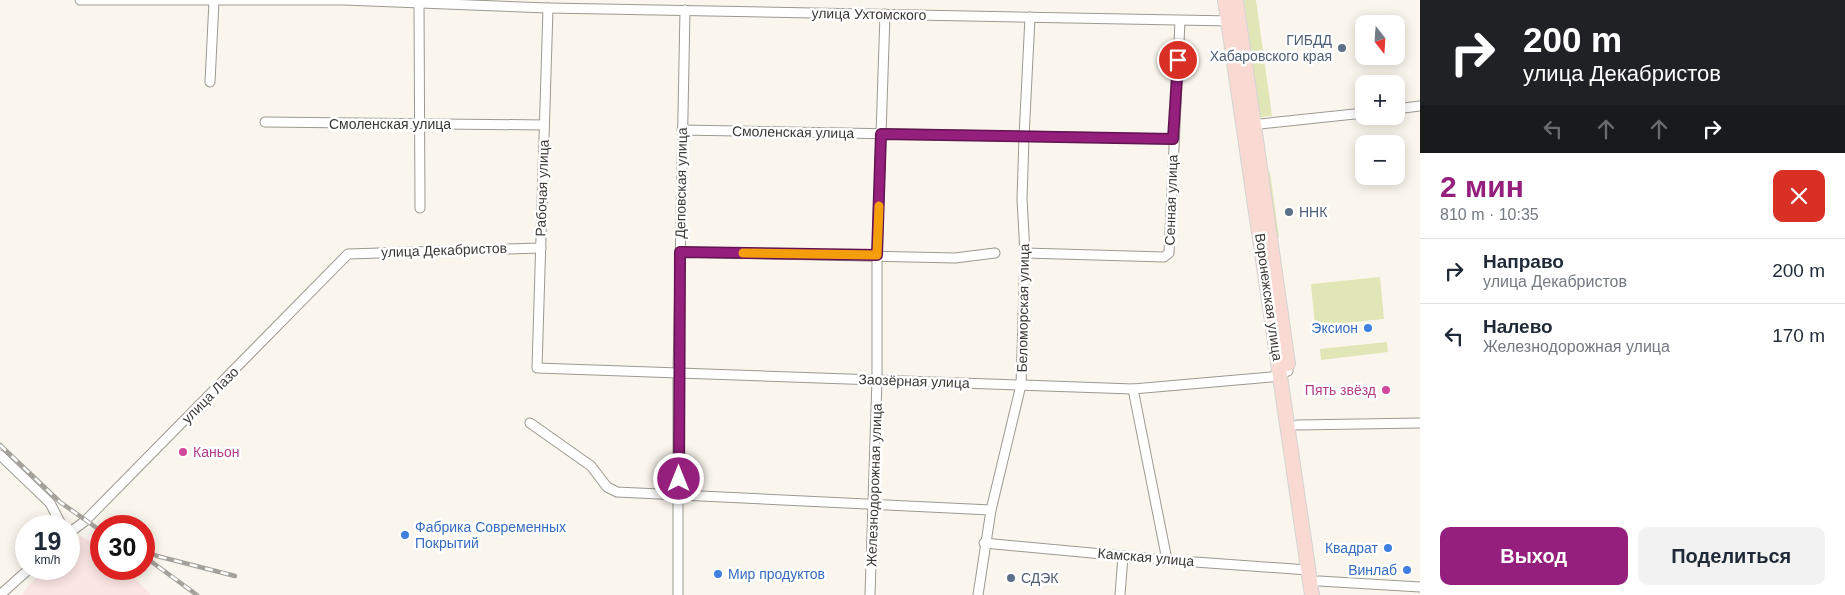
<!DOCTYPE html>
<html lang="ru">
<meta charset="utf-8">
<style>
:root{--surface:#fff;--page:#f2f2f3;--text:#1f2937;--muted:#747a83;--line:#e0e1e3;--accent:#951f7c}
body{margin:0;font-family:Helvetica,sans-serif;background:var(--page);color:var(--text);height:100vh;display:flex;flex-direction:column;font-size:19px;white-space:nowrap}
*{box-sizing:border-box;margin:0}
p{font-size:16px;color:var(--muted)}
.icon{flex:none;width:28px;height:28px;fill:none;stroke:currentColor;stroke-width:2;stroke-linecap:round;stroke-linejoin:round}
.map{position:relative;flex:1;overflow:hidden}
.details{display:flex;flex-direction:column;background:var(--surface);width:425px}
.details>*{flex:none}
.banner{background:#202124;color:#fff;overflow:hidden}
.needle{width:32px;rotate:163deg}
.controls{position:absolute;left:1355px;top:15px;display:grid;gap:10px}
.controls a{display:grid;place-items:center;width:50px;height:50px;border-radius:10px;background:var(--surface);box-shadow:0 2px 12px #0003;font-size:25px}
.speed{position:absolute;left:15px;top:515px;display:flex;gap:10px;font-size:25px;font-weight:700;text-align:center}
.speed>*{display:grid;place-content:center;width:65px;height:65px;border-radius:50%;background:var(--surface);box-shadow:0 2px 12px #0003;line-height:1}
.speed small{font-size:12px;font-weight:400}
.speed .limit{border:8px solid #d22;background:#fff;color:#111}
.pin{position:absolute;display:grid;place-items:center;width:42px;height:42px;color:#fff;margin:-21px;border:2px solid #fff;border-radius:50%;box-shadow:0 1px 5px #0007}
.me{position:absolute;width:55px;margin:-28px;rotate:0deg;stroke-linejoin:round;filter:drop-shadow(0 0 4px #0008)}
.turn{display:flex;align-items:center;gap:18px;height:105px;padding:0 20px;font-size:22px}
.turn .icon{width:65px;height:65px;stroke-width:2.5}
.turn b{display:block;font-size:35px;line-height:42px}
.lanes{display:flex;align-items:center;height:48px;padding:0 20px;background:#0003;justify-content:center;gap:25px;direction:ltr}
.lanes .off{opacity:.35}
.round{display:grid;place-items:center;flex:none;width:52px;height:52px;border-radius:10px;background:var(--page)}
.headline{display:flex;align-items:center;justify-content:space-between;height:85px;padding:0 20px}
h1{font-size:30px;font-weight:800;line-height:38px;color:var(--accent)}
.action{display:flex;gap:10px;margin-top:auto;padding:10px 20px}
.action a{flex:1;height:58px;border-radius:10px;background:var(--accent);color:#fff;font-size:20px;font-weight:800;line-height:58px;text-align:center}
.action a+a{background:var(--page);color:var(--text)}
ul{padding:0;list-style:none}
li{display:flex;align-items:center;gap:15px;height:65px;padding:0 20px;border-top:1px solid var(--line)}
li div{flex:1}
li b{display:block;font-size:19px}
li em{font-style:normal}
main{display:flex;flex:1;min-height:0}
.map>svg:first-child{display:block}
</style>
<main>
<div class="map">
<svg width="1420" height="595" viewBox="0 0 1420 595">
<rect width="100%" height="100%" fill="#faf6ed"/>
<path fill="#fce6e4" d="M81,536L101,548V569H126L151,595H22L28,586L46,569H69V547Z"/>
<g fill="#e1e6b7">
<path d="M1244,0H1256L1272,116L1260,117Z"/>
<path d="M1270,172L1279,237H1275L1266,173Z"/>
<path d="M1380,277L1384,319L1315,326L1311,284Z"/>
<path d="M1387,342L1388,352L1321,360L1320,349Z"/>
</g>
<g fill="none" stroke-linecap="round" stroke-linejoin="round">
<g stroke="#9c9991" stroke-width="11">
<g id="street">
<path d="M80,0H344L548,8L1232,21"/>
<path d="M419,3L420,208"/>
<path d="M548,8L537,368L1133,389L1271,377L1288,371"/>
<path d="M210,82L214,1"/>
<path d="M1396,109L1420,106"/>
<path d="M265,122L544,125"/>
<path d="M1250,125L1364,113"/>
<path d="M682,130L1173,139"/>
<path d="M680,252L955,258L995,253"/>
<path d="M1025,253L1164,257L1169,253L1180,21"/>
<path d="M1133,389L1167,560"/>
<path d="M530,423L591,466L607,487L617,492L991,510"/>
<path d="M1297,425L1420,423"/>
<path d="M0,455L50,503L62,526"/>
<path d="M69,533L85,521L348,254L541,248"/>
<path d="M984,543L1167,560L1308,570"/>
<path d="M1319,581L1420,587"/>
<path d="M0,595L29,569"/>
<path d="M678,595V373L685,10"/>
<path d="M870,595L877,380V255L885,14"/>
<path d="M978,595L991,510L1021,385L1025,253L1022,199L1024,137L1030,17"/>
<path d="M1120,595L1123,556"/>
</g>
</g>
<g stroke="#d4d3d3" stroke-width="16">
<g id="primary">
<path d="M1225,0L1312,595"/>
<path d="M1236,0L1288,364"/>
</g>
</g>
<use href="#street" stroke="#fff" stroke-width="9"/>
<use href="#primary" stroke="#f9dad2" stroke-width="14"/>
<g stroke="#a4a19a" stroke-width="4.5">
<g id="rail">
<path d="M0,445L60,502L101,531"/>
<path d="M144,550L157,556L235,576"/>
<path d="M145,557L197,595"/>
</g>
</g>
<use href="#rail" stroke="#fff" stroke-width="2.5" stroke-dasharray="8" stroke-linecap="butt"/>
</g>
<g fill="none" stroke-linecap="round" stroke-linejoin="round">
<g stroke="#611451" stroke-width="12">
<path id="route" d="M679,479L680,252L877,255L881,134L1173,139L1178,60"/>
</g>
<use href="#route" stroke="#951f7c" stroke-width="9"/>
<path stroke="#f59e0b" stroke-width="9" d="M743,253L877,255L879,206"/>
</g>
<g fill="#5c6f8a" stroke="#fff" stroke-width="2">
<circle cx="1342" cy="48" r="5"/>
<circle cx="1289" cy="212" r="5"/>
<circle cx="1011" cy="578" r="5"/>
</g>
<g fill="#3f7fe0" stroke="#fff" stroke-width="2">
<circle cx="1368" cy="328" r="5"/>
<circle cx="405" cy="535" r="5"/>
<circle cx="1388" cy="548" r="5"/>
<circle cx="1407" cy="570" r="5"/>
<circle cx="718" cy="574" r="5"/>
</g>
<g fill="#d1479c" stroke="#fff" stroke-width="2">
<circle cx="1386" cy="390" r="5"/>
<circle cx="183" cy="452" r="5"/>
</g>
<g text-anchor="middle" stroke-width="5" stroke-linejoin="round" paint-order="stroke">
<g font-size="14" fill="#3b3936" stroke="#fff">
<text transform="translate(869 14) rotate(1)" y="5">улица Ухтомского</text>
<text x="390" y="129">Смоленская улица</text>
<text transform="translate(793 132) rotate(1)" y="5">Смоленская улица</text>
<text transform="translate(681 183) rotate(-89)" y="5">Деповская улица</text>
<text transform="translate(542 188) rotate(-88)" y="5">Рабочая улица</text>
<text transform="translate(1171 200) rotate(-88)" y="5">Сенная улица</text>
<text transform="translate(444 250) rotate(-2)" y="5">улица Декабристов</text>
<text transform="translate(1269 297) rotate(82)" y="5">Воронежская улица</text>
<text transform="translate(1023 308) rotate(-89)" y="5">Беломорская улица</text>
<text transform="translate(914 381) rotate(2)" y="5">Заозёрная улица</text>
<text transform="translate(210 395) rotate(-45)" y="5">улица Лазо</text>
<text transform="translate(874 485) rotate(-88)" y="5">Железнодорожная улица</text>
<text transform="translate(1146 557) rotate(5)" y="5">Камская улица</text>
</g>
<g font-size="14" fill="#4e5e75" stroke="#fff" text-anchor="start">
<text x="1332" y="45" text-anchor="end">ГИБДД<tspan x="1332" dy="16">Хабаровского края</tspan></text>
<text x="1299" y="217">ННК</text>
<text x="1021" y="583">СДЭК</text>
</g>
<g font-size="14" fill="#366cbe" stroke="#fff" text-anchor="end">
<text x="1358" y="333">Эксион</text>
<text x="415" y="532" text-anchor="start">Фабрика Современных<tspan x="415" dy="16">Покрытий</tspan></text>
<text x="1378" y="553">Квадрат</text>
<text x="1397" y="575">Винлаб</text>
<text x="728" y="579" text-anchor="start">Мир продуктов</text>
</g>
<g font-size="14" fill="#b23c85" stroke="#fff" text-anchor="end">
<text x="1376" y="395">Пять звёзд</text>
<text x="193" y="457" text-anchor="start">Каньон</text>
</g>
</g>
</svg>
<div class="controls">
<a><svg class="needle" viewBox="-14 -14 28 28"><path d="M0-13l5 13h-10z" fill="#e53935"/><path d="M0 13l5-13h-10z" fill="#747a83"/></svg></a>
<a>+</a>
<a>−</a>
</div>
<div class="speed"><div>19<small>km/h</small></div><div class="limit">30</div></div>
<div class="pin" style="left:1178px;top:60px;background:#d93025"><svg class="icon" aria-label="arrive" viewBox="0 0 24 24"><path d="M6 21V4h12l-3 4 3 4H6"/></svg></div>
<svg class="me" style="left:679px;top:479px" viewBox="-20 -20 40 40"><circle r="17" fill="#951f7c" stroke="#fff" stroke-width="3"/><path d="M0-11L8 9 0 5-8 9z" fill="#fff"/></svg>
</div>
<section class="details">
<div class="banner">
<div class="turn"><svg class="icon" aria-label="right" viewBox="0 0 24 24"><path d="M7 20v-9h11M14 6l5 5-5 5"/></svg><div><b>200 m</b>улица Декабристов</div></div>
<div class="lanes"><svg class="icon off" aria-label="left" viewBox="0 0 24 24"><path d="M17 20v-9H6M10 6l-5 5 5 5"/></svg><svg class="icon off" aria-label="ahead" viewBox="0 0 24 24"><path d="M12 20V5M6 11l6-6 6 6"/></svg><svg class="icon off" aria-label="ahead" viewBox="0 0 24 24"><path d="M12 20V5M6 11l6-6 6 6"/></svg><svg class="icon" aria-label="right" viewBox="0 0 24 24"><path d="M7 20v-9h11M14 6l5 5-5 5"/></svg></div>
</div>
<div class="headline"><div><h1>2 мин</h1><p>810 m · 10:35</p></div><a class="round" style="background:#d93025;color:#fff"><svg class="icon" aria-label="close" viewBox="0 0 24 24"><path d="M6 6l12 12M18 6L6 18"/></svg></a></div>
<ul>
<li><svg class="icon" aria-label="right" viewBox="0 0 24 24"><path d="M7 20v-9h11M14 6l5 5-5 5"/></svg><div><b>Направо</b><p>улица Декабристов</p></div><em>200 m</em></li>
<li><svg class="icon" aria-label="left" viewBox="0 0 24 24"><path d="M17 20v-9H6M10 6l-5 5 5 5"/></svg><div><b>Налево</b><p>Железнодорожная улица</p></div><em>170 m</em></li>
</ul>
<div class="action"><a>Выход</a><a>Поделиться</a></div>
</section>
</main>
